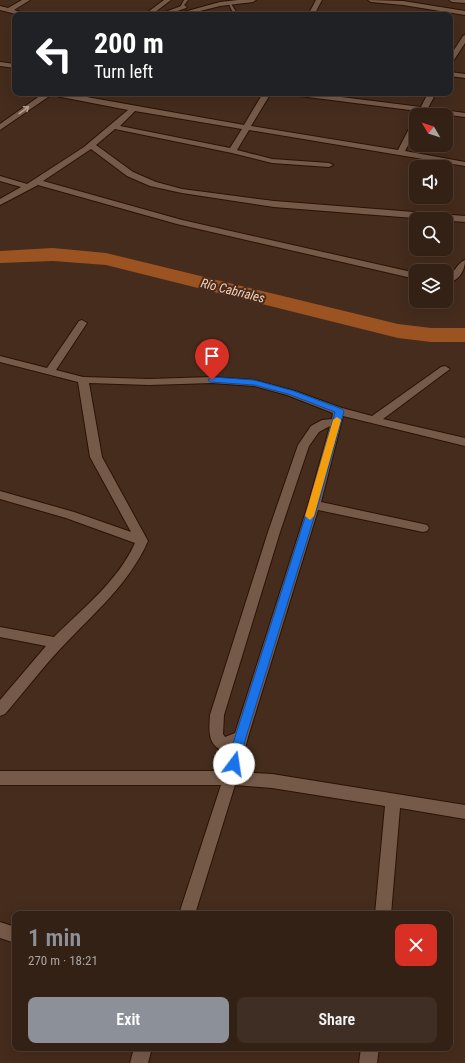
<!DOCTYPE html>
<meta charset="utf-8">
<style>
:root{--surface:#342116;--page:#3f2e23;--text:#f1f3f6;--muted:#a9a3a1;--line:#4e3e35;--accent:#8c9099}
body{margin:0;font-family:"Roboto Condensed",sans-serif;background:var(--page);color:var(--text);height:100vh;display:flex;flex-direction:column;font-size:15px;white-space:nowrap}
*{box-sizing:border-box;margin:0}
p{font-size:13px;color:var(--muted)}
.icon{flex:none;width:22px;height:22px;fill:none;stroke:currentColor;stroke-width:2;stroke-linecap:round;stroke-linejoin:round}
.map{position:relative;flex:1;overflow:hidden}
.sheet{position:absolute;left:12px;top:911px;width:441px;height:140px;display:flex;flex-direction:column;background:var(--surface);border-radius:8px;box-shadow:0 4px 16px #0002,0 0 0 1px var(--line)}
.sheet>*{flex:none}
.guide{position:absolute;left:12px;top:12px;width:441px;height:84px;border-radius:8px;box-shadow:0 4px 16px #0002,0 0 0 1px var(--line);background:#202124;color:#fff;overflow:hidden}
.needle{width:26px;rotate:309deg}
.controls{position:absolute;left:409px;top:108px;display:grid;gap:8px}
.controls a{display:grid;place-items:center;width:44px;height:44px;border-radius:8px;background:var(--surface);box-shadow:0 4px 16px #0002,0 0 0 1px var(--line);font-size:20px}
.pin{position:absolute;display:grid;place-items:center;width:34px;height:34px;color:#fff;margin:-41px -17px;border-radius:50% 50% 50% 0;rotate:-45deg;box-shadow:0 0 4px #0007}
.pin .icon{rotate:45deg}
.me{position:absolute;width:44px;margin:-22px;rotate:14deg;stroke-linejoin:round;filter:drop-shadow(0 0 3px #0008)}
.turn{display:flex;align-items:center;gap:14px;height:84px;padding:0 16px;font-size:18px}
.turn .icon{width:52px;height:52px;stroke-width:2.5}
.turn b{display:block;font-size:28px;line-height:34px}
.round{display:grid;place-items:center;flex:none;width:42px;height:42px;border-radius:8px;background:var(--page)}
.overview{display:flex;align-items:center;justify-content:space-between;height:68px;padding:0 16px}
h1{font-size:24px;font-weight:600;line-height:30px;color:var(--accent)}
.cta{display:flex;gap:8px;margin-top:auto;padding:8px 16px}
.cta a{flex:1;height:46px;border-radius:8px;background:var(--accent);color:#fff;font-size:16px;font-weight:600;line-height:46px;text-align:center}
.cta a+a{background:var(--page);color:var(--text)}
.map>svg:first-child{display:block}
</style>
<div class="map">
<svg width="465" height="1063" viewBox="0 0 465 1063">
<rect width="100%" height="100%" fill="#452c1d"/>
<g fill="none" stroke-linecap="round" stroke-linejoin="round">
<path fill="#9c5322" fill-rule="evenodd" d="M53,248L106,253L398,324L431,328H465V342H431L398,338L106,265L53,261L0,263V251Z"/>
<g stroke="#2b1305" stroke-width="2">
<g id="lane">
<path d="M184,0H188L181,9H179Z"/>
<path d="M228,2H230L238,15H234Z"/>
</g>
</g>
<g stroke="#2b1305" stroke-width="2">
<g id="street">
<path d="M22,0H30L14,10L30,15H20L0,10V6L8,8Z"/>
<path d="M164,0H171L151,15H144Z"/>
<path d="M238,0H256L253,2L220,6L184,15H173L220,2Z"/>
<path d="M316,0H322L314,15H308Z"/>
<path d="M368,0L403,1L465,11V15L403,5L371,2Z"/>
<path d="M449,0H465V3L452,2Z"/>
<path d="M184,5L187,7L186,8L166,15H157Z"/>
<path d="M465,35V43L452,63L450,64V56L463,36Z"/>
<path d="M0,62L15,64V68L0,66Z"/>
<path d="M450,72L465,74V78L450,76Z"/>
<path d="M44,93H64L244,125L263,93H271L251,126L398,150L412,123L416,121V130L405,151L465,162V166L249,130L237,150L272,159L329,163L333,165L329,167L272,163L232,153L115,129L96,145L133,172L156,182L182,189L274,201L465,216V222L274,207L182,193L150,186L127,176L91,149L43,181L182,220L416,273V279L177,224L38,185L0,205V199L21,187L0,181V176L27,184L84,147L128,110L51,95L0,130V124ZM135,111L242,129L230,148L120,126Z"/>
<path d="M288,93H309L421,107L428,93H436L428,108L465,113V117L425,112L424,115H416L418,111L292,95Z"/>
<path d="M465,260C465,272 458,281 446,284V278C454,274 457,263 465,260Z"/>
<path d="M82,320L87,323L56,370L83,377L149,379L212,377L254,380L295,391L342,408L372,416L441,367L445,366L450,369L383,419L465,438V446L343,416L321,502L423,524L427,525L429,528L427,531L423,532L318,510L248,737L239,772L272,774L465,805V819L400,808L391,914H375L385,806L272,788L235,785L195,914H179L221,785H0V771H224L231,748L223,751C207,745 209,729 210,715L268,532L298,445L311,426L322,420L332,419L333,413L287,395L254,386L212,383L149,385L89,383L102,457L148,541C129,584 94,613 62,647C42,668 24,692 5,714L0,716V700L46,646L0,637V627L54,637C83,608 118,581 135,543L66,518L0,499V491L74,512L131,532L90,457L78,382L0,362V356L47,368L79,321ZM330,426L308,505L235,733L225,737L223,734L224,715L280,532L309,446L319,432Z"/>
<path d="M0,922L15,927V943L0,938Z"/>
<path d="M134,1048H152L148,1063H130Z"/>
<path d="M361,1048H379L377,1063H359Z"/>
</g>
</g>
<use href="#lane" fill="#765a49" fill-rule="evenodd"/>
<use href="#street" fill="#765a49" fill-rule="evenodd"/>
</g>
<defs><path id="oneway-shaft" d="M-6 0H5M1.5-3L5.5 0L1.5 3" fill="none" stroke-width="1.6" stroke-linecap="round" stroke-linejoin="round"/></defs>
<use stroke="#b9a295" href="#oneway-shaft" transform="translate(24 110) rotate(-36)"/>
<path fill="#1a73e8" stroke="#114b97" d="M212,377L254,380L294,391L342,409L344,411L318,505L246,737L239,764L238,768L234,769L230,768L228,764L235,737L309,505L335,412L288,394L254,385L210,382L208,380Z"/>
<path fill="#f59e0b" d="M337,417L341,420L314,516L310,520L305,516L333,420Z"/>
<g text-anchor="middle" stroke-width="4" stroke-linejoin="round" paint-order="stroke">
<g font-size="13" font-style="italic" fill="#f9ceb7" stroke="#452c1d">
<text transform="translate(233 290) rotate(14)" y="5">Río Cabriales</text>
</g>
</g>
</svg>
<div class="controls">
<a><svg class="needle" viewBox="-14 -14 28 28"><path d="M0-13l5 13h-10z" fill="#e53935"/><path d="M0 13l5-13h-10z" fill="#a9a3a1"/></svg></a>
<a><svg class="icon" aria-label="sound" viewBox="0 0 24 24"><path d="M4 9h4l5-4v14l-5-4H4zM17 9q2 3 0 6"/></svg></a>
<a><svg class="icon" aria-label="search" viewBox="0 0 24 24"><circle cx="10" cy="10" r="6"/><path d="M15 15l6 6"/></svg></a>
<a><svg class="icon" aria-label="layers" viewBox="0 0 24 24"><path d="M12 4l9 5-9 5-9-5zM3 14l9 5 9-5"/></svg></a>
</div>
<div class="pin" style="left:212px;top:380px;background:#d93025"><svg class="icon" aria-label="arrive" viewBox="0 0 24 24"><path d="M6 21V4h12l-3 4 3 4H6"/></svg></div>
<svg class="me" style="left:234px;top:764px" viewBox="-20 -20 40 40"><circle r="19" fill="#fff"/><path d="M0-13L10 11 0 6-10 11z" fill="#1a73e8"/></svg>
<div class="guide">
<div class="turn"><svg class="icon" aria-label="left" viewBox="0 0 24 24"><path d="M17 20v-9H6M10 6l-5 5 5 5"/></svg><div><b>200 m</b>Turn left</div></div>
</div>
<section class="sheet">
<div class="overview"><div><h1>1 min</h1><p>270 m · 18:21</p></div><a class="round" style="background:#d93025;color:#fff"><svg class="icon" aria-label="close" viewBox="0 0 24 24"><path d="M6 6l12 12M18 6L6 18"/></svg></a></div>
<div class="cta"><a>Exit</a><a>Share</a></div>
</section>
</div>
